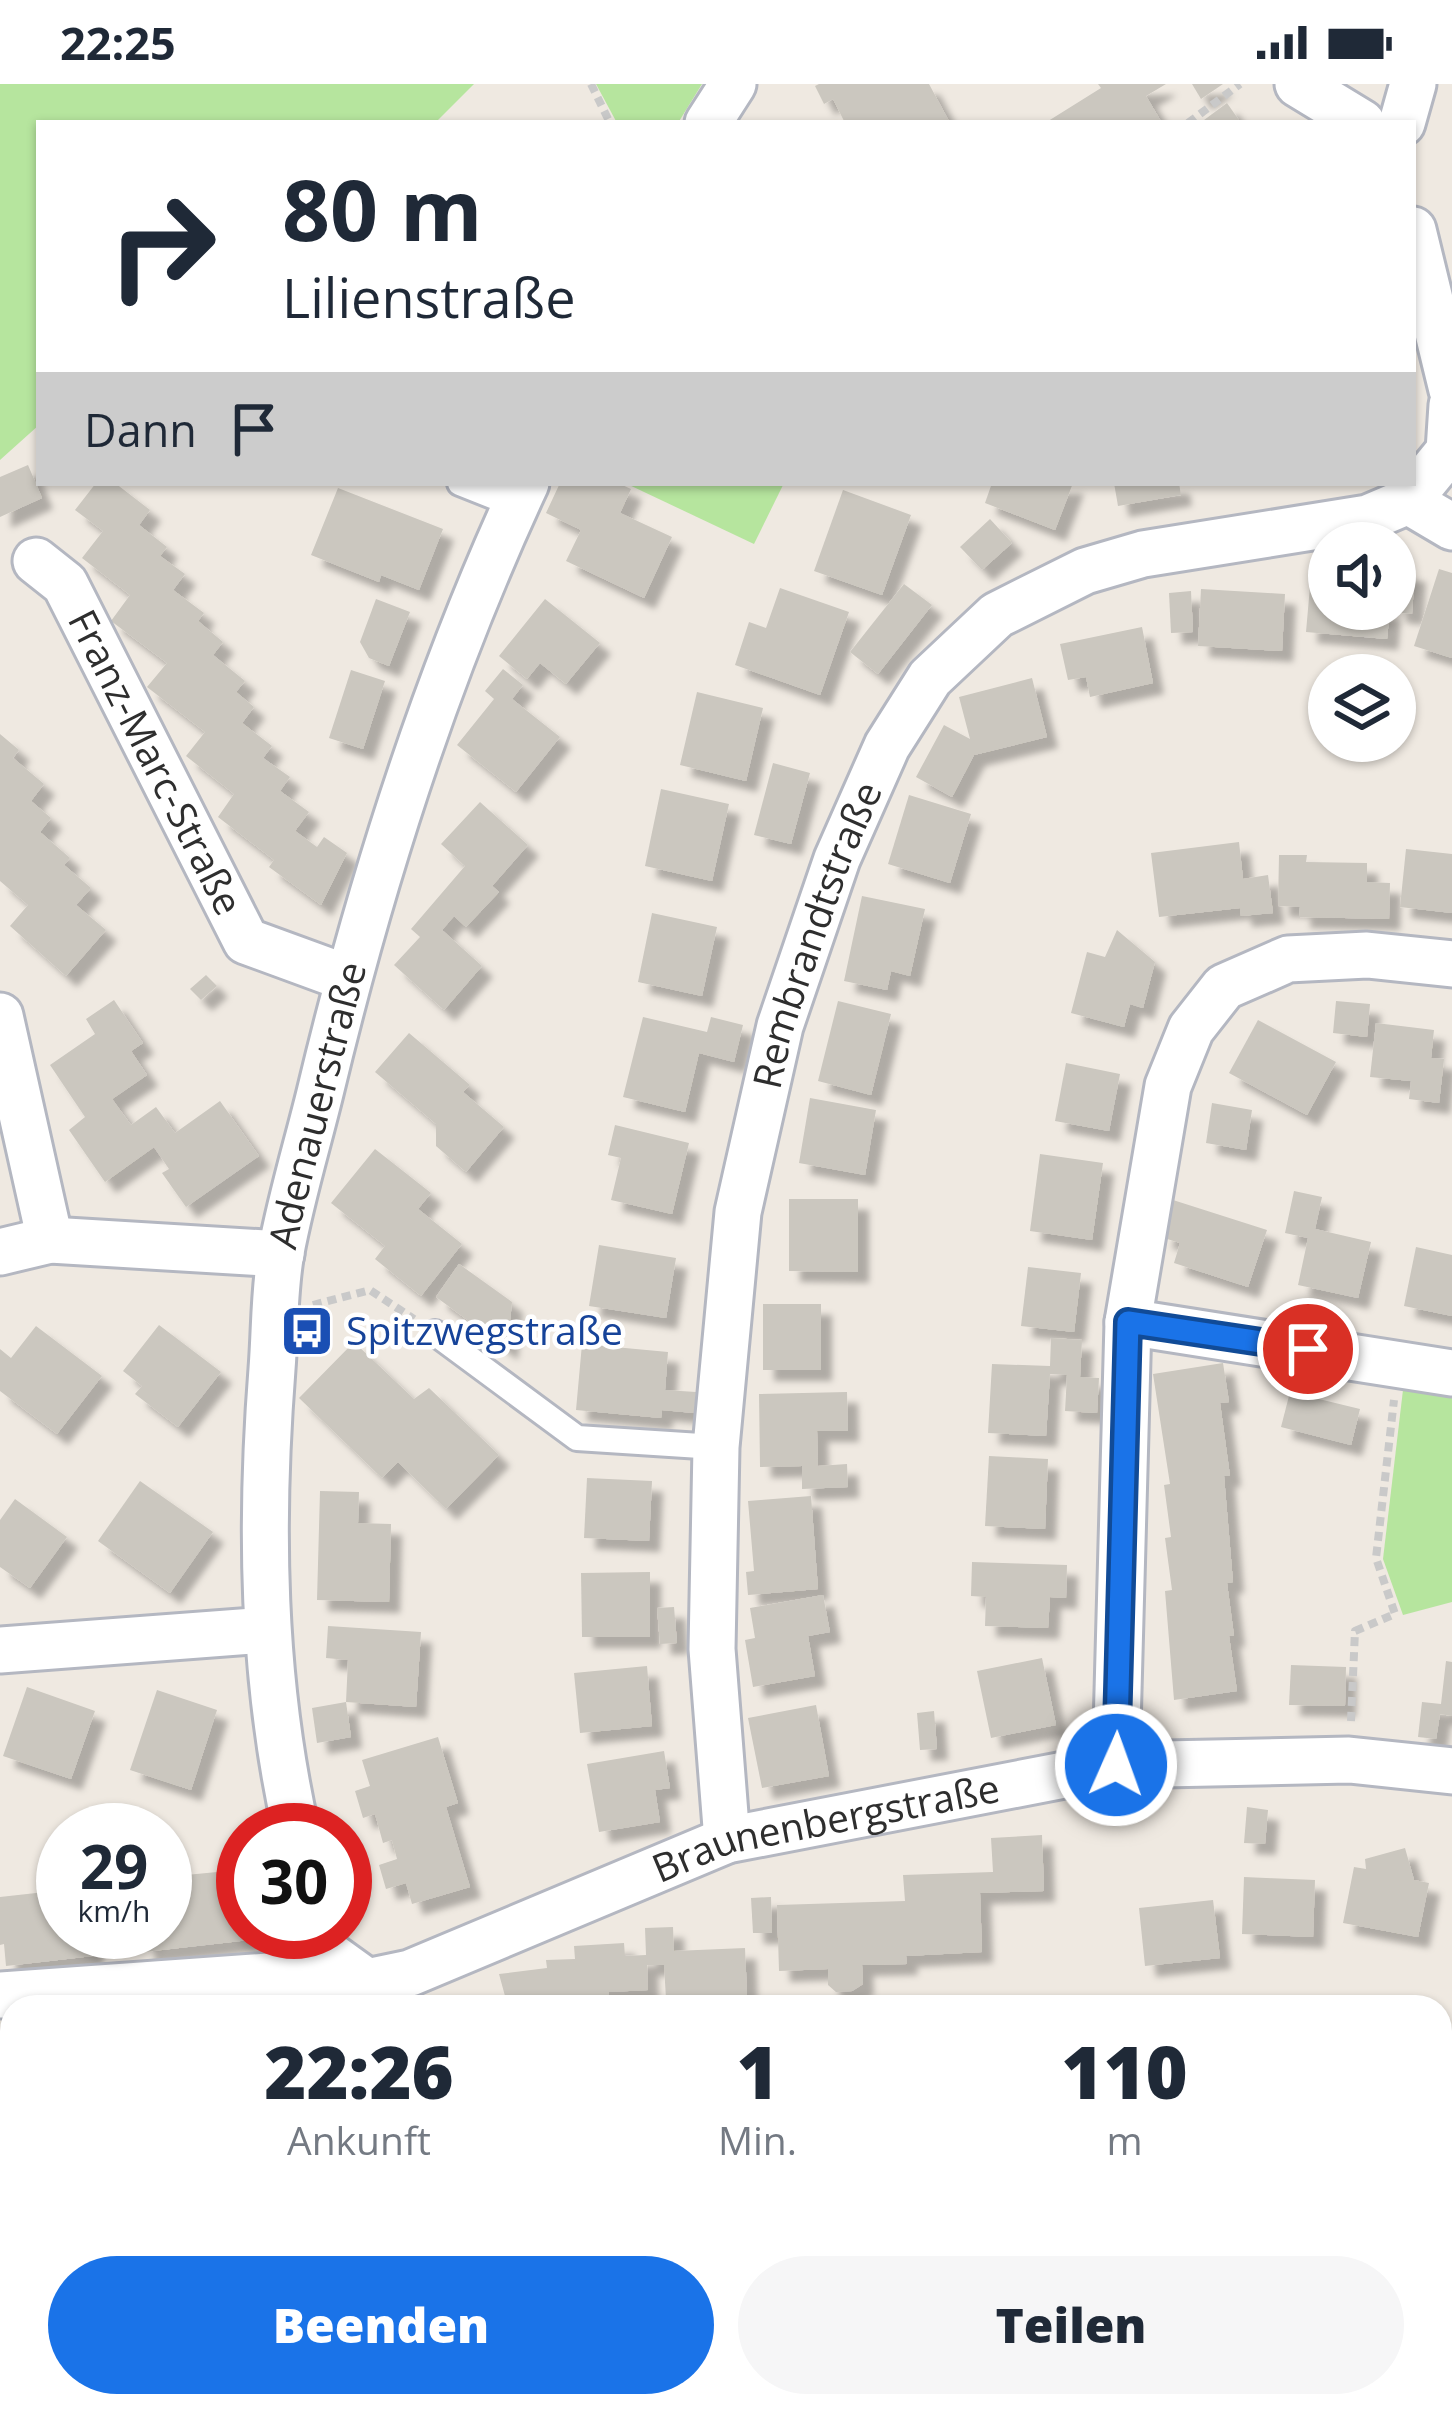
<!DOCTYPE html>
<html lang="de">
<meta charset="utf-8">
<style>
:root{--surface:#fff;--page:#f6f6f7;--text:#1f2937;--muted:#747a83;--accent:#1a73e8}
body{margin:0;font-family:"Open Sans",sans-serif;background:var(--page);color:var(--text);height:100vh;display:flex;flex-direction:column;font-size:45px;white-space:nowrap}
*{box-sizing:border-box;margin:0}
p{font-size:39px;color:var(--muted)}
.icon{flex:none;width:66px;height:66px;fill:none;stroke:currentColor;stroke-width:2;stroke-linecap:round;stroke-linejoin:round}
.map{position:relative;flex:1;overflow:hidden}
.panel{position:absolute;left:0px;top:1911px;width:1452px;height:423px;display:flex;flex-direction:column;background:var(--surface);border-radius:36px 36px 0 0;box-shadow:0 3px 9px #0004}
.panel>*{flex:none}
.hud{position:absolute;left:36px;top:36px;width:1380px;height:366px;border-radius:0px;box-shadow:0 3px 9px #0004;background:#fff;color:var(--text);overflow:hidden}
.tools{position:absolute;left:1308px;top:438px;display:grid;gap:24px}
.tools a{display:grid;place-items:center;width:108px;height:108px;border-radius:50%;background:var(--surface);box-shadow:0 3px 9px #0004;font-size:60px}
.speed{position:absolute;left:36px;top:1719px;display:flex;gap:24px;font-size:60px;font-weight:700;text-align:center}
.speed>*{display:grid;place-content:center;width:156px;height:156px;border-radius:50%;background:var(--surface);box-shadow:0 3px 9px #0004;line-height:1}
.speed small{font-size:30px;font-weight:400}
.speed .limit{border:18px solid #d22;background:#fff;color:#111}
.pin{position:absolute;display:grid;place-items:center;width:102px;height:102px;color:#fff;margin:-51px;border:6px solid #fff;border-radius:50%;box-shadow:0 3px 12px #0007}
.me{position:absolute;width:132px;margin:-66px;rotate:2deg;stroke-linejoin:round;filter:drop-shadow(0 0 9px #0008)}
.turn{display:flex;align-items:center;gap:42px;height:252px;padding:0 48px;font-size:54px}
.turn .icon{width:156px;height:156px;stroke-width:2.5}
.turn b{display:block;font-size:84px;line-height:102px}
.then{display:flex;align-items:center;height:114px;padding:0 48px;background:#0003;gap:24px;font-size:45px}
.eta{display:flex;justify-content:space-evenly;align-items:center;height:204px;text-align:center}
.eta b{font-size:72px;font-weight:800;line-height:84px}
.cta{display:flex;gap:24px;margin-top:auto;padding:24px 48px}
.cta a{flex:1;height:138px;border-radius:72px;background:var(--accent);color:#fff;font-size:48px;font-weight:800;line-height:138px;text-align:center}
.cta a+a{background:var(--page);color:var(--text)}
.status{display:flex;justify-content:space-between;align-items:center;height:84px;padding:0 60px;background:var(--surface);direction:ltr}
.status svg{height:33px;fill:currentColor}
.map>svg:first-child{display:block}
</style>
<div class="status"><b>22:25</b><svg viewBox="0 0 49 12"><path d="M0 12V9h3v3zM5 12V6h3v6zM10 12V3h3v9zM15 12V0h3v12zM26 1h20v11H26zM47 4h2v5h-2z"/></svg></div>
<div class="map">
<svg width="1452" height="2332" viewBox="0 0 1452 2332">
<defs>
<filter id="shadow"><feDropShadow dx="11" dy="11" stdDeviation="3" flood-color="#0004"/></filter>
</defs>
<rect width="100%" height="100%" fill="#efe9e1"/>
<g fill="#b6e59e">
<path d="M0,0H474L435,39H39V341L0,376Z"/>
<path d="M596,0H702L678,39H617Z"/>
<path d="M625,399H784L754,460Z"/>
<path d="M1405,1289L1452,1297V1518L1403,1531L1383,1475Z"/>
</g>
<g fill="#cbc7bf" filter="url(#shadow)">
<path d="M819,0H929L950,39H845L833,15L824,20L815,2Z"/>
<path d="M1098,0H1166L1146,12L1162,39H1045L1101,4Z"/>
<path d="M1192,0H1223L1201,15Z"/>
<path d="M1227,19L1241,39H1200Z"/>
<path d="M28,381L42,414L0,433V393Z"/>
<path d="M96,399H115L150,426L139,441L167,463L160,472L185,490L173,506L204,529L198,537L223,558L213,571L245,597L236,608L254,623L242,639L272,662L263,674L290,693L280,707L309,728L295,747L317,763L324,753L347,769L321,821L269,783L274,776L218,733L234,710L186,672L205,648L147,603L167,579L111,537L130,511L82,474L103,447L75,426Z"/>
<path d="M560,399H618L631,405L620,429L672,453L644,514L566,477L581,446L546,429Z"/>
<path d="M992,399H1073L1055,446L985,419Z"/>
<path d="M1114,399H1179L1181,411L1118,422Z"/>
<path d="M338,404L443,445L419,506L381,491L379,498L311,471Z"/>
<path d="M843,406L911,431L882,511L814,487Z"/>
<path d="M990,435L1012,459L982,486L960,463Z"/>
<path d="M1395,485L1415,487L1412,530L1395,528Z"/>
<path d="M1439,485L1452,489V574L1414,562Z"/>
<path d="M1311,491L1329,493V525H1390L1387,555L1306,548Z"/>
<path d="M904,500L932,521L878,590L850,568Z"/>
<path d="M780,504L849,528L820,611L735,581L749,538L766,544Z"/>
<path d="M1201,505L1285,510L1282,567L1198,562Z"/>
<path d="M1191,507L1193,548L1171,549L1169,509Z"/>
<path d="M376,515L410,528L389,582L369,574L360,558Z"/>
<path d="M545,515L600,559L566,600L540,579L527,595L499,572Z"/>
<path d="M1142,543L1153,599L1090,613L1086,593L1068,596L1060,560Z"/>
<path d="M503,585L523,601L512,615L560,653L516,708L457,661L494,615L485,607Z"/>
<path d="M351,586L385,597L363,665L329,654Z"/>
<path d="M1032,594L1047,653L974,671L952,713L916,693L944,641L970,655L959,613Z"/>
<path d="M697,608L763,624L746,697L680,681Z"/>
<path d="M0,650L19,666L13,674L44,700L31,717L51,734L40,748L70,774L64,781L91,804L76,821L106,846L66,892L10,842L28,821L0,797Z"/>
<path d="M773,679L810,689L791,760L754,751Z"/>
<path d="M661,705L729,720L712,797L645,782Z"/>
<path d="M909,711L971,730L950,799L888,780Z"/>
<path d="M480,718L528,761L492,802L499,808L466,843L454,832L442,846L482,882L444,926L394,881L420,853L411,845L465,782L441,760Z"/>
<path d="M1239,758L1243,795L1268,791L1273,829L1241,832L1240,824L1159,833L1151,769Z"/>
<path d="M1406,765L1452,770V829L1400,823Z"/>
<path d="M1279,771H1307L1306,778L1367,779V798L1390,799L1389,835L1299,833L1300,823L1278,822Z"/>
<path d="M862,812L925,825L910,892L891,887L887,906L844,897Z"/>
<path d="M652,829L717,843L702,912L638,898Z"/>
<path d="M1117,846L1155,878L1143,924L1130,920L1124,943L1071,929L1087,868L1105,873Z"/>
<path d="M206,891L217,902L201,916L190,905Z"/>
<path d="M114,916L143,959L131,967L147,991L112,1015L131,1041L156,1023L175,1049L220,1017L259,1072L186,1123L162,1089L169,1085L154,1063L105,1098L69,1046L85,1033L50,981L95,950L86,935Z"/>
<path d="M838,917L891,930L871,1011L818,997Z"/>
<path d="M1336,917L1370,920L1367,953L1333,949Z"/>
<path d="M643,933L707,948L711,933L743,941L734,978L699,969L685,1028L623,1013Z"/>
<path d="M1258,936L1336,978L1307,1031L1229,989Z"/>
<path d="M1376,939L1434,946L1431,974L1444,975L1439,1019L1409,1015L1411,997L1370,993Z"/>
<path d="M409,949L470,1001L463,1008L504,1043L466,1088L436,1062V1040L375,988Z"/>
<path d="M1066,979L1120,990L1109,1047L1055,1037Z"/>
<path d="M810,1014L876,1026L865,1091L799,1079Z"/>
<path d="M1212,1019L1252,1026L1246,1066L1206,1059Z"/>
<path d="M615,1041L689,1059L672,1130L611,1116L621,1074L608,1071Z"/>
<path d="M375,1065L431,1109L418,1125L462,1160L421,1212L375,1175L385,1162L331,1119Z"/>
<path d="M1040,1070L1103,1079L1092,1156L1030,1147Z"/>
<path d="M1294,1107L1322,1113L1315,1145L1371,1158L1358,1214L1298,1201L1308,1154L1285,1149Z"/>
<path d="M789,1115H858V1188L789,1187Z"/>
<path d="M1173,1116L1267,1146L1248,1203L1174,1179L1180,1159L1161,1153Z"/>
<path d="M599,1161L676,1174L666,1234L589,1222Z"/>
<path d="M1416,1163L1452,1171V1232L1404,1222Z"/>
<path d="M459,1180L512,1218L507,1265L436,1213Z"/>
<path d="M1028,1183L1081,1189L1074,1248L1021,1242Z"/>
<rect x="763" y="1220" width="58" height="66"/>
<path d="M159,1241L221,1288L178,1343L135,1310L142,1302L123,1287Z"/>
<path d="M36,1242L102,1292L57,1350L0,1307V1265L11,1274Z"/>
<path d="M1051,1254L1082,1256L1080,1293L1099,1294L1097,1329L1065,1327L1067,1291L1050,1290L1046,1352L988,1349L992,1280L1050,1282Z"/>
<path d="M354,1258L414,1315L429,1304L499,1371L446,1425L398,1378L382,1394L299,1314Z"/>
<path d="M582,1260L668,1268L665,1306L696,1308L694,1329L662,1326L661,1334L576,1326Z"/>
<path d="M1223,1279L1229,1318L1220,1319L1230,1392H1224L1233,1498L1227,1499L1234,1552H1229L1237,1607L1174,1616L1165,1507L1172,1506L1165,1454L1171,1453L1164,1401L1170,1400L1153,1290Z"/>
<path d="M847,1308L848,1347H817L818,1382L847,1380L848,1403L802,1405V1382L760,1383L759,1310Z"/>
<path d="M1290,1308L1360,1325L1351,1361L1281,1343Z"/>
<path d="M989,1372L1048,1375L1045,1445L985,1442Z"/>
<path d="M587,1394L652,1397L649,1457L584,1454Z"/>
<path d="M140,1397L213,1448L170,1509L98,1457Z"/>
<path d="M320,1407L359,1408L358,1439L391,1440L389,1518L317,1516Z"/>
<path d="M811,1412L818,1505L748,1511L746,1488L754,1487L748,1417Z"/>
<path d="M15,1415L67,1453L30,1504L0,1483V1436Z"/>
<path d="M972,1478L1067,1481L1066,1514L1050,1513L1048,1544L985,1542L986,1513L971,1512Z"/>
<path d="M650,1488V1553H582L581,1489Z"/>
<path d="M823,1511L830,1548L808,1552L815,1592L753,1603L745,1556L755,1554L750,1524Z"/>
<path d="M674,1523L677,1559L660,1560L657,1524Z"/>
<path d="M328,1542L421,1548L416,1623L346,1618L348,1576L326,1574Z"/>
<path d="M1042,1574L1056,1641L991,1654L977,1587Z"/>
<path d="M1446,1577L1452,1578V1632L1440,1630L1436,1655L1418,1653L1422,1618L1441,1620Z"/>
<path d="M1291,1581L1346,1583L1345,1622L1289,1621Z"/>
<path d="M647,1582L652,1642L580,1649L574,1589Z"/>
<path d="M27,1603L95,1627L71,1695L3,1672Z"/>
<path d="M157,1606L217,1626L191,1706L130,1686Z"/>
<path d="M346,1618L351,1653L317,1659L312,1624Z"/>
<path d="M816,1621L829,1692L762,1704L748,1634Z"/>
<path d="M934,1627L937,1665L920,1666L917,1629Z"/>
<path d="M438,1653L458,1719L446,1723L470,1803L412,1820L406,1799L386,1805L379,1781L397,1775L392,1756L383,1759L375,1730L363,1734L355,1707L370,1702L362,1676Z"/>
<path d="M664,1667L670,1704L655,1706L660,1738L599,1748L587,1680Z"/>
<path d="M1247,1723L1268,1726L1265,1760L1244,1759Z"/>
<path d="M1042,1751L1044,1807L980,1809L982,1868L906,1872L907,1880L862,1881L863,1900L852,1907L836,1908L828,1901V1885L779,1887L777,1821L905,1817L903,1791L993,1788L991,1754Z"/>
<path d="M1405,1764L1414,1796L1429,1799L1418,1853L1343,1839L1354,1783L1366,1785L1365,1775Z"/>
<path d="M238,1786L243,1848H266L267,1854L144,1868L142,1848H165V1793Z"/>
<path d="M1244,1793L1315,1796L1313,1853L1242,1850Z"/>
<path d="M63,1806V1848H91L93,1872L6,1882L4,1860L0,1861V1813Z"/>
<path d="M771,1813L772,1849H753L751,1814Z"/>
<path d="M1213,1816L1220,1874L1145,1882L1139,1824Z"/>
<path d="M673,1843L674,1867L745,1864L747,1911L666,1915L664,1881H647L648,1906L609,1908V1923H508L499,1890L547,1884L546,1876L575,1875L574,1862L624,1859L625,1872L646,1871L645,1844Z"/>
<path d="M9,1992H12V2077L0,2076Z"/>
<path d="M0,2091L12,2096V2187L0,2181Z"/>
<path d="M1440,2145L1452,2147V2200L1440,2198Z"/>
<path d="M21,2322H39L48,2332H11Z"/>
<path d="M344,2322H369L395,2332H340Z"/>
<rect x="434" y="2322" width="77" height="10"/>
<path d="M654,2322H781L783,2332H657Z"/>
</g>
<g fill="none" stroke-linecap="round" stroke-linejoin="round">
<g stroke="#b4b7c1" stroke-width="30">
<g id="service">
<path d="M460,399L515,421"/>
<path d="M435,1249L577,1354L716,1363"/>
<path d="M635,2322L636,2332"/>
</g>
</g>
<g stroke="#b4b7c1" stroke-width="51">
<g id="minor">
<path d="M1298,0L1362,39"/>
<path d="M708,39L733,0"/>
<path d="M1402,39L1413,0"/>
<path d="M1413,146L1452,306"/>
<path d="M1408,417L1452,443"/>
<path id="s1" d="M36,477L65,500L246,857L347,894"/>
<path d="M0,932L50,1156"/>
<path d="M0,1168L50,1156L281,1170"/>
<path d="M1128,1238L1452,1289"/>
<path d="M0,1566L266,1546"/>
<path d="M1116,1681L1128,1238L1168,1002L1191,945L1224,903L1288,875L1367,871L1452,880"/>
<path id="s2" d="M296,1746C262,1595 260,1439 272,1285C275,1247 274,1206 281,1168C291,1114 307,1062 320,1009C370,800 435,594 526,399"/>
<path id="s3" d="M727,1756L712,1565L716,1363L738,1128L780,942L837,775L887,662L930,594L997,531L1085,487L1143,470L1368,434L1408,417L1449,367L1452,321"/>
<path d="M320,1848L324,1867L367,1898"/>
<path id="s4" d="M0,1911L297,1890L367,1898L410,1889L727,1756L1116,1681L1349,1676L1452,1687"/>
<path d="M1440,2076L1452,2078"/>
<path d="M218,2332L224,2322"/>
</g>
</g>
<g stroke="#c9c9c9" stroke-width="8" stroke-dasharray="9 6" stroke-linecap="butt">
<path d="M591,0L610,39"/>
<path d="M1188,39L1240,0"/>
<path d="M313,1221L370,1206L414,1235"/>
<path d="M1351,1637L1355,1547L1395,1530L1376,1474L1394,1316"/>
</g>
<use href="#service" stroke="#fff" stroke-width="24"/>
<use href="#minor" stroke="#fff" stroke-width="45"/>
</g>
<g fill="none" stroke-linecap="round" stroke-linejoin="round">
<g stroke="#114b97" stroke-width="30">
<path id="route" d="M1116,1681L1128,1238L1308,1265"/>
</g>
<use href="#route" stroke="#1a73e8" stroke-width="21"/>
</g>
<defs>
<g id="bus-square" transform="scale(2.7)"><rect x="-9" y="-9" width="18" height="18" rx="4" fill="#1a4fb4" stroke="#fff"/><path d="M-5-6H5V4H4V6H2V4H-2V6H-4V4H-5ZM-3.5-4V0h7V-4ZM-3.5 1.2v1.5H-2V1.2ZM2 1.2v1.5H3.5V1.2Z" fill="#fff"/></g>
</defs>
<g fill-rule="evenodd">
<use href="#bus-square" x="307" y="1247"/>
</g>
<g text-anchor="middle" stroke-width="9" stroke-linejoin="round" paint-order="stroke">
<g font-size="39" fill="#2e2e2e" stroke="#fff">
<text dy="14" stroke="none"><textPath href="#s1" startOffset="237">Franz-Marc-Straße</textPath></text>
<text dy="14" stroke="none"><textPath href="#s3" startOffset="918">Rembrandtstraße</textPath></text>
<text dy="14" stroke="none"><textPath href="#s2" startOffset="732">Adenauerstraße</textPath></text>
<text dy="14" stroke="none"><textPath href="#s4" startOffset="855">Braunenbergstraße</textPath></text>
</g>
<g font-size="39" fill="#164399" stroke="#fff" text-anchor="start">
<text x="346" y="1261">Spitzwegstraße</text>
</g>
</g>
</svg>
<div class="tools">
<a><svg class="icon" aria-label="sound" viewBox="0 0 24 24"><path d="M4 9h4l5-4v14l-5-4H4zM17 9q2 3 0 6"/></svg></a>
<a><svg class="icon" aria-label="layers" viewBox="0 0 24 24"><path d="M12 4l9 5-9 5-9-5zM3 14l9 5 9-5"/></svg></a>
</div>
<div class="speed"><div>29<small>km/h</small></div><div class="limit">30</div></div>
<div class="pin" style="left:1308px;top:1265px;background:#d93025"><svg class="icon" aria-label="arrive" viewBox="0 0 24 24"><path d="M6 21V4h12l-3 4 3 4H6"/></svg></div>
<svg class="me" style="left:1116px;top:1681px" viewBox="-20 -20 40 40"><circle r="17" fill="#1a73e8" stroke="#fff" stroke-width="3"/><path d="M0-11L8 9 0 5-8 9z" fill="#fff"/></svg>
<div class="hud">
<div class="turn"><svg class="icon" aria-label="right" viewBox="0 0 24 24"><path d="M7 20v-9h11M14 6l5 5-5 5"/></svg><div><b>80 m</b>Lilienstraße</div></div>
<div class="then">Dann<svg class="icon" aria-label="arrive" viewBox="0 0 24 24"><path d="M6 21V4h12l-3 4 3 4H6"/></svg></div>
</div>
<section class="panel">
<div class="eta">
<div><b>22:26</b><p>Ankunft</p></div>
<div><b>1</b><p>Min.</p></div>
<div><b>110</b><p>m</p></div>
</div>
<div class="cta"><a>Beenden</a><a>Teilen</a></div>
</section>
</div>
